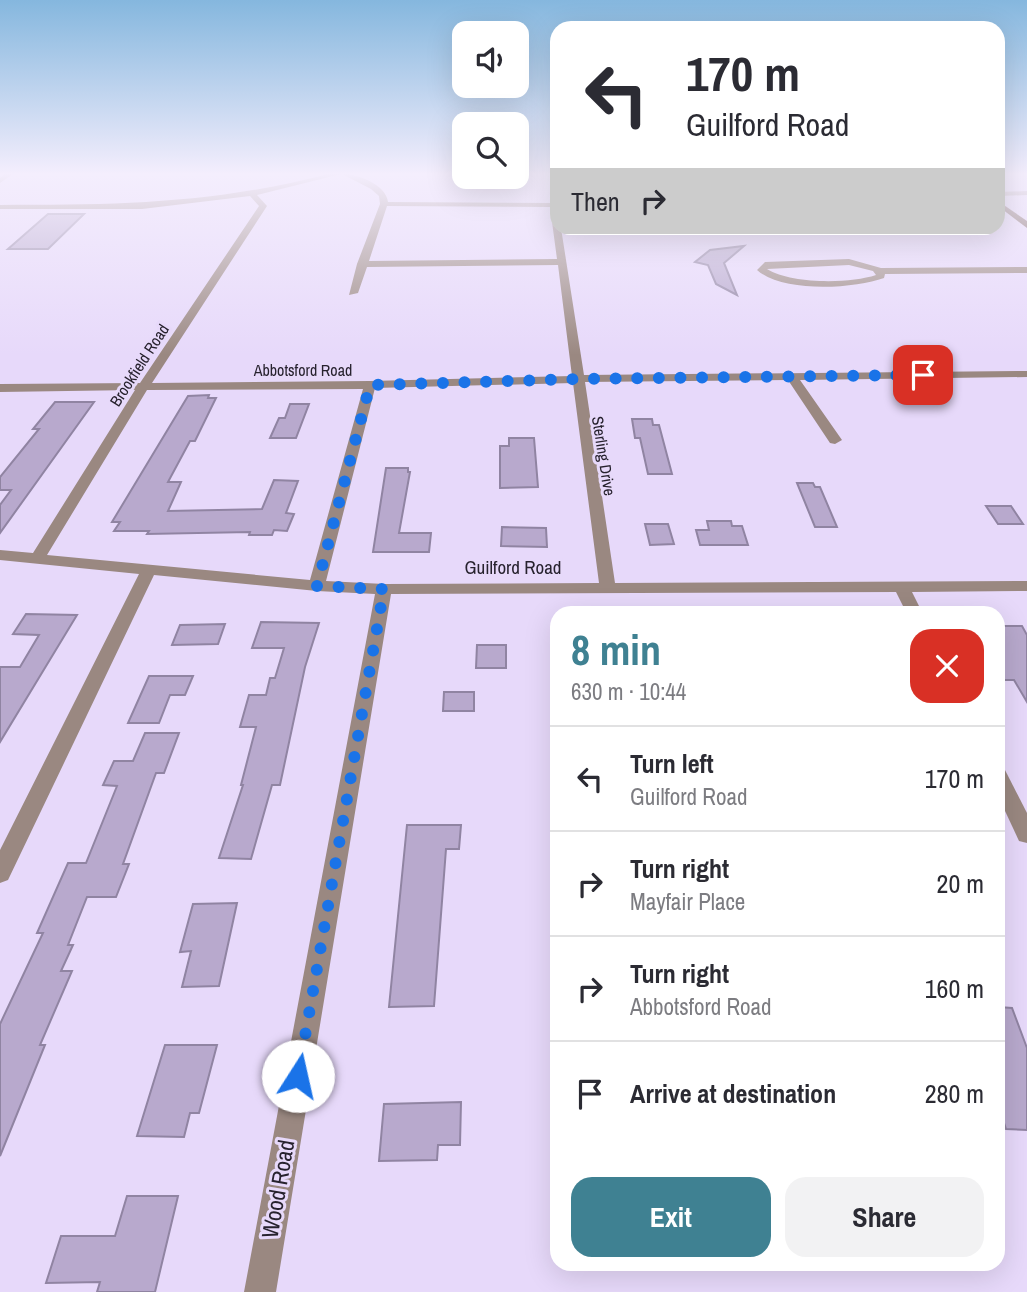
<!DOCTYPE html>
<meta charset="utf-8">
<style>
:root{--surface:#fff;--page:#f2f2f3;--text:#2b2b33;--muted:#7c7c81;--line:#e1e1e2;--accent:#3f8192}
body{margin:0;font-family:"Archivo Narrow",sans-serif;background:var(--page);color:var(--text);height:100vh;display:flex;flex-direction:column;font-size:26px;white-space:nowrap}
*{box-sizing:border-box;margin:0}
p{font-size:23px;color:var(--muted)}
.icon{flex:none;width:38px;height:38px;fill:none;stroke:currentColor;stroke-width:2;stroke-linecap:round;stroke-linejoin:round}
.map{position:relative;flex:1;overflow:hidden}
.sheet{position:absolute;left:550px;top:606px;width:455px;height:665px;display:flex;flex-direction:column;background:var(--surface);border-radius:21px;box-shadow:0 7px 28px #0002}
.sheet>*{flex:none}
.guide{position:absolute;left:550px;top:21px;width:455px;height:214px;border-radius:21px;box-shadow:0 7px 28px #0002;background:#fff;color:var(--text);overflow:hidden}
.fabs{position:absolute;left:452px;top:21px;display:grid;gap:14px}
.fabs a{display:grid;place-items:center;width:77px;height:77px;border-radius:14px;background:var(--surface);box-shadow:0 7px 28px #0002;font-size:35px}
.pin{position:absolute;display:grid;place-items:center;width:60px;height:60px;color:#fff;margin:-30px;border-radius:14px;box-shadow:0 4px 10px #0006}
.me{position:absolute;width:77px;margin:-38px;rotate:10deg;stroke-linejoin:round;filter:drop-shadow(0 0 5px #0008)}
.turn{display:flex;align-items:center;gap:24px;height:147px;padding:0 21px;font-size:32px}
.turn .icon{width:91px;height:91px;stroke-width:2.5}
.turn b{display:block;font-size:49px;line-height:60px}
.then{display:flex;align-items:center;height:66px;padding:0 21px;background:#0003;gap:14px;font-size:26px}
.round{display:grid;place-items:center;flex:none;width:74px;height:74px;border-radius:21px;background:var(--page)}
.overview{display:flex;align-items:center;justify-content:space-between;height:119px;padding:0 21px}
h1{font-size:42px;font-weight:700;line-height:52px;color:var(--accent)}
.button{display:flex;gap:14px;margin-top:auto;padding:14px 21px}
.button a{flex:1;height:80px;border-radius:21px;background:var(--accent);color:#fff;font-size:28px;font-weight:700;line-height:80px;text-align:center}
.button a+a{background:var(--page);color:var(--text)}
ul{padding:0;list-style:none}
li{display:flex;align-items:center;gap:21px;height:105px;padding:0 21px;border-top:2px solid var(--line)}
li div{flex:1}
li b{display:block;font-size:26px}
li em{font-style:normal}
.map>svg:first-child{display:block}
</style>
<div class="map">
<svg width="1027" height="1292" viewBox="0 0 1027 1292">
<rect width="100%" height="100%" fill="#e7d9fa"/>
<g fill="#b8a9cd" stroke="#9084a2" stroke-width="2">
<path d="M48,214H84L48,249H8Z"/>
<path d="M744,246L724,263L737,295L716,284L708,265L695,262L710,250Z"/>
<path d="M209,395L208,398H216L195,441H190L168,482H181L168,511L262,509L274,480L298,481L286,513L294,514L287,531L274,530L272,535H249L250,532L147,534L149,531H114L120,522H112L188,396Z"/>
<path d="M55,402H94L0,533V505L11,490H0V477L39,429H33Z"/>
<path d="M290,404H309L296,438H270L279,418H285Z"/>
<path d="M632,419H652L653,425H659L672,474H648L640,438H635Z"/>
<path d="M509,438H534L538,487L500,488V446H509Z"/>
<path d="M386,468H408V472H410L399,533H431L429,552H373Z"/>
<path d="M797,483H813L815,487H820L837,527H815Z"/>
<path d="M986,506H1011L1023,524H998Z"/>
<path d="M707,521H731L732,526H742L748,545H700L696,530H709Z"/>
<path d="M645,524H668L674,544L650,545Z"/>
<path d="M502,527L546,528L547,547L501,546Z"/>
<path d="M26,614L77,615L0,742V667H20L39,635L13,634Z"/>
<path d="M261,622L319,623L305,667L280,785H272L251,859L219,858L243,785H241L256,727H240L249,695H266L270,678H275L284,648H252Z"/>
<path d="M225,624L218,644L172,645L180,625Z"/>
<path d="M998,626H1022L1027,635V702L1014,680H1000L998,674Z"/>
<path d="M477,645H506V668H476Z"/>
<path d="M149,676H193L185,695H170L159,723H128Z"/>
<path d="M444,692H474V711H443Z"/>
<path d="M145,733H179L164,773H156L123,864H129L116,897H87L68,945H73L61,971H72L40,1045H45L0,1156V1024L43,933H37L68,863H86L117,786L103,785L114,761H133Z"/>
<path d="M407,825H461L459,849H446L434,1006L389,1007Z"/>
<path d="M237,903L219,986L182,987L191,951L180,952L193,904Z"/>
<path d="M998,1007L1012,1008L1027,1048V1130L1006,1129L998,1105Z"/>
<path d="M165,1045H217L199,1113H190L184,1137L137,1136Z"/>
<path d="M461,1102L460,1145H438L437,1160L379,1161L384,1104Z"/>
<path d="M127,1196H178L155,1292H97L100,1282L46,1283L61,1236H115Z"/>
</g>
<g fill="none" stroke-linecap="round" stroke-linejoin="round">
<g fill="#9a8881" fill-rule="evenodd">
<path d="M5,174H13L0,183V178Z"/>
<path d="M328,174H341L257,195L267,206L152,383L370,381L572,376L558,265L367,267L358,293L349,295L357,264L380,204L379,196L371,189L342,174C357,174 386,184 388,202L556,203V228H561L584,375L1027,371V377L800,380L842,440L835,444L830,443L788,380L585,382L615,583L1027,581V591L912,592L922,612H906L896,592L391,594L276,1292H244L375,594L317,591L154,575L8,880L0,883V850L139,574L0,560V550L33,553L135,390L0,392V384L140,383L259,206L250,196L142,209H0V205C117,205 213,204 328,174ZM387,206L550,207L557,259L369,261ZM573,383L599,583L384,584L326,581L375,388ZM363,389L310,580L47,555L147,390Z"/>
<path d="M1027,191V195L998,196V192Z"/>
<path d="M849,259L881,268L1027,267V273L885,274L884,278C854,289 782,293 757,270L765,262ZM849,265L873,271L876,275C849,284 791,284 767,269Z"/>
<path d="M998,768L1005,770L1027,813V843L1019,841L998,796Z"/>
</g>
<path fill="#5e4134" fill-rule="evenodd" d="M998,201L1027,221V228L998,206Z"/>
</g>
<linearGradient id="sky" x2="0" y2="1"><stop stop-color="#85b7de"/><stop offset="0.49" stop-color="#f4eefd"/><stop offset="1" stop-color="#f4eefd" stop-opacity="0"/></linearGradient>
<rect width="1027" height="355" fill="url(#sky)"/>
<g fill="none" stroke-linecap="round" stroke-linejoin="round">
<path stroke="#1a73e8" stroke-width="12" stroke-dasharray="0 21.6" d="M298,1076L384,589L317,586L370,385L577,379L923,375"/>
</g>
<g text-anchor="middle" stroke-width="6" stroke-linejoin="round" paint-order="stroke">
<g font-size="16" fill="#27222e" stroke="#e7d9fa">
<text transform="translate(139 365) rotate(-57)" y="6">Brookfield Road</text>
<text x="303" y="376">Abbotsford Road</text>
<text transform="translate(604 456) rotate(81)" y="6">Sterling Drive</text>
</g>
<g font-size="19" fill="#27222e" stroke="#e7d9fa">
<text x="513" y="574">Guilford Road</text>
</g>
<g font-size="23" fill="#27222e" stroke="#e7d9fa">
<text transform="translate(278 1189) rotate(-80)" y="8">Wood Road</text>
</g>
</g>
</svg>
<div class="fabs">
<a><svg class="icon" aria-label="sound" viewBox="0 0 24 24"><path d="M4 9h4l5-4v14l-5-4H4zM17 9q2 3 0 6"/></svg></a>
<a><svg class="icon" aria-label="search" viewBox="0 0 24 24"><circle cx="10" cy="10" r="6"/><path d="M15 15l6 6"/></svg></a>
</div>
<div class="pin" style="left:923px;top:375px;background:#d93025"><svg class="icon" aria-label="arrive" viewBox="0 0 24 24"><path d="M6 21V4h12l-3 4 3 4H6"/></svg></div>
<svg class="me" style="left:298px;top:1076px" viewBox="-20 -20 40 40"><circle r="19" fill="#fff"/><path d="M0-13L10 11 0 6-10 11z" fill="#1a73e8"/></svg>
<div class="guide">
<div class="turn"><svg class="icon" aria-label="left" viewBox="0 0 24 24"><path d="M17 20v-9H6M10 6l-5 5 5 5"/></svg><div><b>170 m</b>Guilford Road</div></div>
<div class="then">Then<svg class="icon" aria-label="right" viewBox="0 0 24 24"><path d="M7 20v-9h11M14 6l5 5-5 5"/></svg></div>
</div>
<section class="sheet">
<div class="overview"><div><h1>8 min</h1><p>630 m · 10:44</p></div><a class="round" style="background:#d93025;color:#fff"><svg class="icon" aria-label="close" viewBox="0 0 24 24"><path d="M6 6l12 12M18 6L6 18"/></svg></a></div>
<ul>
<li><svg class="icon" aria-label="left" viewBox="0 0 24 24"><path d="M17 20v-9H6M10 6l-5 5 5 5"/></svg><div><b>Turn left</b><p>Guilford Road</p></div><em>170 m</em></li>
<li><svg class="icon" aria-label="right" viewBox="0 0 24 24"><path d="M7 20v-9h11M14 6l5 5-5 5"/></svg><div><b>Turn right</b><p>Mayfair Place</p></div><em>20 m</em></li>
<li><svg class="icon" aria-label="right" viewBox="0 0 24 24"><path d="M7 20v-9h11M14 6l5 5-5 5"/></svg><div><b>Turn right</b><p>Abbotsford Road</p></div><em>160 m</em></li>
<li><svg class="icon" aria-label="arrive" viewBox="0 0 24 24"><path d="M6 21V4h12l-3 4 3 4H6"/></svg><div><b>Arrive at destination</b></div><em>280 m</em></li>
</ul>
<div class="button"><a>Exit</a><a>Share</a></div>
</section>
</div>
